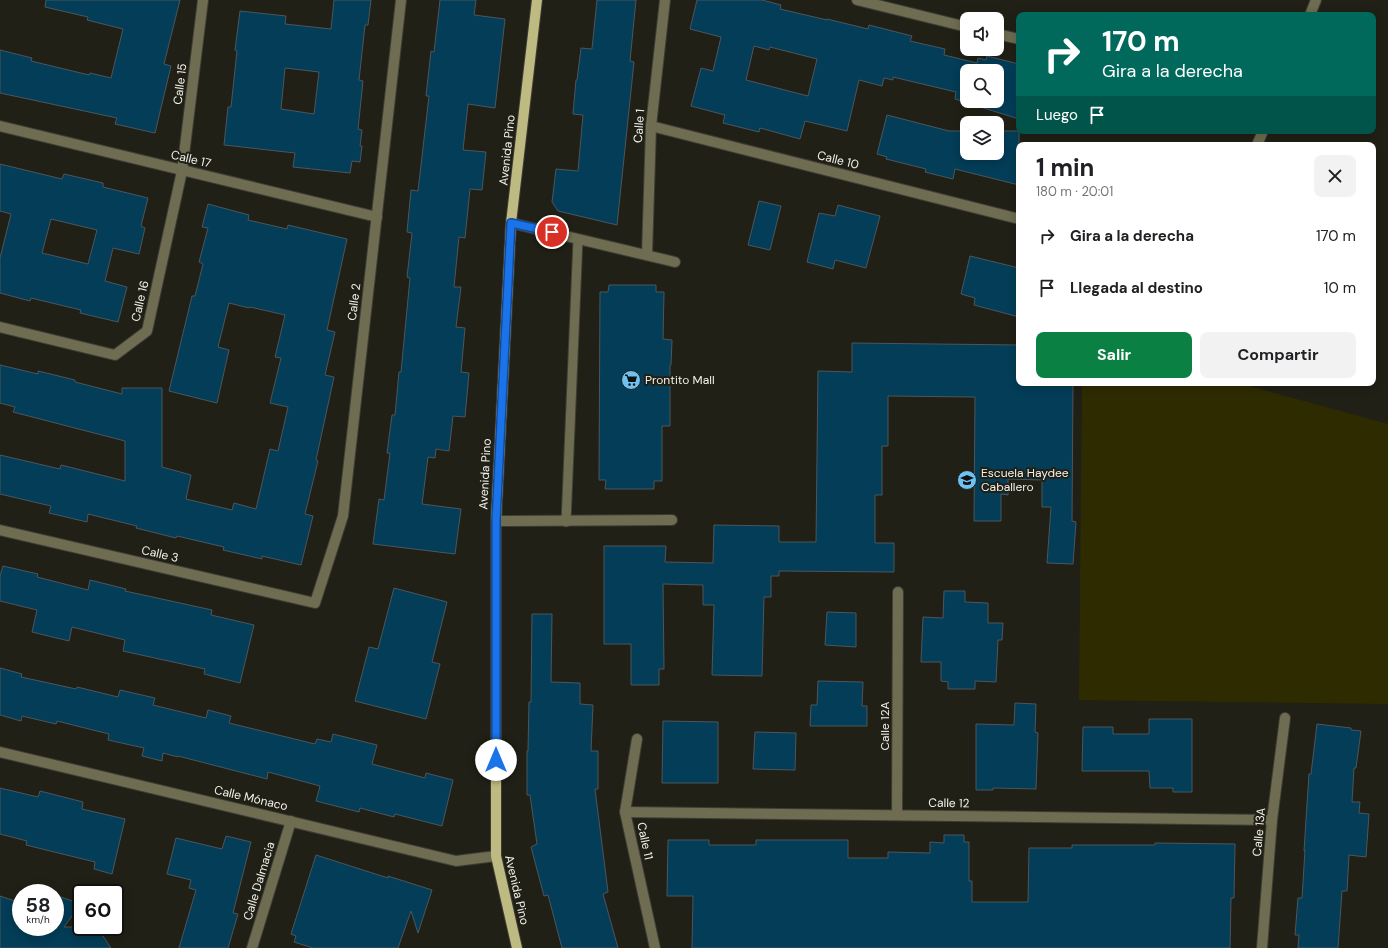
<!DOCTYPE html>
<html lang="es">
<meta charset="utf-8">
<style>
:root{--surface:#fff;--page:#f2f2f2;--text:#202124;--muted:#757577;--accent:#0b8043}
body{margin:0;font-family:"DM Sans",sans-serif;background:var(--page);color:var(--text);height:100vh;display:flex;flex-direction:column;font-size:15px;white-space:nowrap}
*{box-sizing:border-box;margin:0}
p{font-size:13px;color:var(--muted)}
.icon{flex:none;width:22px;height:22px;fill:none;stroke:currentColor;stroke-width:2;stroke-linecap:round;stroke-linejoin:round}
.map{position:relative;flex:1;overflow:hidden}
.side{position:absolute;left:1016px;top:142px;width:360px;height:244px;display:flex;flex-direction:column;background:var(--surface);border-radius:8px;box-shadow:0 2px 10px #0003}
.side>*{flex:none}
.hud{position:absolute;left:1016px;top:12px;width:360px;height:122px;border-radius:8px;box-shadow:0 2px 10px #0003;background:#00695c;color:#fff;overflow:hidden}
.buttons{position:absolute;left:960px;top:12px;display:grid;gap:8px}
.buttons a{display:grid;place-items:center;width:44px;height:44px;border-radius:8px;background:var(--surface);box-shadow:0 2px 10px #0003;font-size:20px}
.speed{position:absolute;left:12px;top:884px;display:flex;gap:8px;font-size:20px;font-weight:700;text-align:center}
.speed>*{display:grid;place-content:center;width:52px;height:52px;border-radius:50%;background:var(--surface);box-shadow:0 2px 10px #0003;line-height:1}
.speed small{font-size:10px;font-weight:400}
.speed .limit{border:2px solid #111;border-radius:6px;background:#fff;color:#111}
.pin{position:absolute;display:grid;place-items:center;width:34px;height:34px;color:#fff;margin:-17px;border:2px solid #fff;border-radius:50%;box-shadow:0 1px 4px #0007}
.me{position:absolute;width:44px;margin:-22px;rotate:0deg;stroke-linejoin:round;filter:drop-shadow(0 0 3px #0008)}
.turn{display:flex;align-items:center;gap:14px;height:84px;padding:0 20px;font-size:18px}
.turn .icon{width:52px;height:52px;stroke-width:2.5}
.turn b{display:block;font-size:28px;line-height:34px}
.then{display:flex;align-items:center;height:38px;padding:0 20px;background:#0003;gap:8px;font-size:15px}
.round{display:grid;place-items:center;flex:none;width:42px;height:42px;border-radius:8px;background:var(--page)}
.head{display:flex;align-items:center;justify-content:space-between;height:68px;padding:0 20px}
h1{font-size:24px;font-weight:700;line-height:30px}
.cta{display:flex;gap:8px;margin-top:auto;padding:8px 20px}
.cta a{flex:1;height:46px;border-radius:8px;background:var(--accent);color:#fff;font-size:16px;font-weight:700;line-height:46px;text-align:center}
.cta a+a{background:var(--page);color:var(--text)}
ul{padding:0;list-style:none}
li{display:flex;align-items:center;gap:12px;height:52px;padding:0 20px}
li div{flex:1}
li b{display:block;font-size:15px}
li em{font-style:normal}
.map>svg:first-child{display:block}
</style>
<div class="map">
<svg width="1388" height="948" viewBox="0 0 1388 948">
<rect width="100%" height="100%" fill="#212016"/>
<path fill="#2f2b00" d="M1082,383H1238L1388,424V704L1079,700Z"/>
<g fill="#033d57" stroke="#4b565d" fill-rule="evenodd">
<path d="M46,0H180L164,64L171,66L155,133L115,124L117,118L0,93V50L32,58L31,61L89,75L90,73L111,78L123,29L87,20L88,17L45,7Z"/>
<path d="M334,0H371L368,25H365L359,80L363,81L358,129L362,130L360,146H362L360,162L352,161L350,173L293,167L295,153L224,145L228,107H231L237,51L235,50L240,11L286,16L285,24L331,29ZM285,68L319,72L314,114L281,109Z"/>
<path d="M440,0H476L474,15L505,19L495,108L468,104L463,150L486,152L482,190L470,189L465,238L459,237L454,287H461L456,327L465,328L461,372L469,373L465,417L453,416L449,451L436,449L435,458L428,457L422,504L461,509L455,554L373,544L379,499L384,500L390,453H387L392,415H395L399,372H401L410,278L407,277L412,233L407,232L411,190L418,191L429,96H426L431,51L434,52Z"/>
<path d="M597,0H636L630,61L634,62L617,225L558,211L552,202L556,169L578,171L583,115L573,114L576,80H577L581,48L592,49Z"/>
<path d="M697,0H762L781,5L780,9L827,20V19L868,29L869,25L912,36L910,41L945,49L944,55L977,63L978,58L986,60L987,56L1019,64V119L955,99L956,92L893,77V80L884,78L882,86L859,80L847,131L805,121L800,139L760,128L759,132L723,123L725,115L691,106L701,68L713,71L721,37L690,29ZM754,46L769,50L770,47L817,59L808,96L746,80ZM967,71H997V101H967Z"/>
<path d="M887,115L949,131H967V153H997V131H1019V185L955,169L953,179L925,172L926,169L886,159L887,157L877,154Z"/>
<path d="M0,164L62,179L64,174L103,183V187L148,198L141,226L145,228L139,254L113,248L105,281L127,287L118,322L80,313L81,310L31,298L30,301L0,293V258L11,214L0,211ZM51,219L97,230L88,264L42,253Z"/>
<path d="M759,201L781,206L770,250L748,245Z"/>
<path d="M208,204L249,215L248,220L287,229L288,225L347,239L327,330L335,332L325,375L334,377L316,460L318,461L305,514L313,516L301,565L262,556V559L223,550L224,547L177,536L176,538L136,528L137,526L88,514L87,522L49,513L51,506L0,494V455L60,469L61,465L125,481V441L13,412L15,407L0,403V365L38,374V371L75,380V382L122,394V388H162V467L191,475L186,499L232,510L234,503L256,509L270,449L278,451L288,407L270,403L281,358L275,357L285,315L250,307L249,308L229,303L218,347L229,350L217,403L169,391L192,296H195L203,264L199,262L208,228L202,227Z"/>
<path d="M838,205L880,216L866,268L835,260L833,269L807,262L819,213L835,216Z"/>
<path d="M970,256L1019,268V317L974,305L975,298L961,294Z"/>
<path d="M609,285H656V292H664L663,339L672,340L671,365H670V426H662V481H654V489H605L606,480H599L600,292H608Z"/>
<path d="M852,343L1019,345V383H1073L1072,521L1076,522L1073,564L1047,563L1051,507H1042V480L1008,479V495L1001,494V521H974L975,397L888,396V446H882V495H875V543H894V572L779,571V576H771V597H764L762,676L712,675L714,605H703V585L663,584L664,669H659V685H631V644H604V546H666L665,562L713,563L714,525L779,526V542H816L818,371L852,372Z"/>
<path d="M3,566L38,574L37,577L88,590L90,580L126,589L125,591L212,610L211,615L254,625L240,683L204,674L205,669L123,651L125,640L72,627L69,641L32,632L37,610L0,601V576Z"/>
<path d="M394,588L447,602L432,662L440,664L426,719L355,701L369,647L378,649Z"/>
<path d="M944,591H965V602L988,603V623H1003L1002,640H998L996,682L975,681V689H948V682L941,681V662H921L923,617L943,618Z"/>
<path d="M827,612L856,613V647L825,645Z"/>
<path d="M532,614H552L551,682L580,683V704L593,705L591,751H598V789H595L608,892L603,894L618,948H562L548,895L544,896L531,847L537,844L530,795H527V751H528L529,702H531Z"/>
<path d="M0,668L22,674L21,677L76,689L77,687L118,697L120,690L155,698L153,705L206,718L208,710L231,716L229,723L315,744L317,739L331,742L333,734L377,745L372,764L425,778L426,773L453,780L442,826L395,814L394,817L360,808L359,812L316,801L320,786L268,772L267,779L178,756V757L163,753L162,761L142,756L144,748L108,740L109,734L57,721L56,724L22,716L21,721L0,715Z"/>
<path d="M818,681L863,682L862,706H867V726H810L811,705H817Z"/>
<path d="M1015,703L1036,704L1035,732L1038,733L1036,789L993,788V790H976V724L1014,725Z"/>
<path d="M1149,719H1192V792H1173V788H1150L1149,771H1082L1083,727H1113V734H1149Z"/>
<path d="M663,721L718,722V783H662Z"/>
<path d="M1317,724L1351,728V730L1361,731L1356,768H1354L1352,802H1360L1359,813L1369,814L1366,857L1349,855L1347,891H1342L1338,948H1298L1299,935H1295L1298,898H1302L1305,850L1304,851L1309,774H1311Z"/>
<path d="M755,732L796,733L795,770L753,769Z"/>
<path d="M0,788L38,797L40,791L83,802L82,809L125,819L112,874L94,869L95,862L26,845L27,841L0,834Z"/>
<path d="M944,835H964V842H969V881H972V902H1028L1029,848H1072V845H1155V843L1235,844L1234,898H1231L1230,948H692L693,896H667L668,840H709V845H756V840H848V858H888V852L930,853V842L944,843Z"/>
<path d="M226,836L251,842L233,913L238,914L228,948H179L196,890L189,888L191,880L167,874L176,838L222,849Z"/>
<path d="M316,855L388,878V876L432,890L418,933L411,911L398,948H313L294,942L296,936L291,934Z"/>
<path d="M55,895L81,904L64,927H97L111,948H0V896L21,903V927H55Z"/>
</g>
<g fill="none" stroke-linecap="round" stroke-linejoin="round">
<g stroke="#3e3d34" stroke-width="11">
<path id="lane" d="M566,522L578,239"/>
</g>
<g stroke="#3e3d34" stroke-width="12">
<g id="street">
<path d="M857,0L967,27"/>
<path d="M1310,15L1316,0"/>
<path d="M997,34L1019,39"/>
<path d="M0,126L377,217"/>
<path d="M651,126L1019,219"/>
<path d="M1257,145L1263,131"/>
<path d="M511,223L675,262"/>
<path d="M647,255L651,126L665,0"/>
<path d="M0,327L115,355L147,331L182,171L203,0"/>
<path d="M496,521L672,520"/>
<path d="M0,530L315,603L343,516L401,0"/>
<path d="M637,739L625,812L655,948"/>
<path d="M0,752L456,861L496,856"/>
<path d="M625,812L1272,820"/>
<path d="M897,815L898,592"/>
<path d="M252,948L291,821"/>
<path d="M1262,948L1272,820L1285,718"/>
</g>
</g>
<g stroke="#3e3d34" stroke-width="12">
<path id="primary" d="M517,948L496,856V521L511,223L537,0"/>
</g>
<use href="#lane" stroke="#6e6c51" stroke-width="9"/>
<use href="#street" stroke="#6e6c51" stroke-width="10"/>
<use href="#primary" stroke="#bdba82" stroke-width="10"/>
</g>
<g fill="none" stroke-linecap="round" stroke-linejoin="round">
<g stroke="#114b97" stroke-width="10">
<path id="route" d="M496,760V521L511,223L552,232"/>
</g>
<use href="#route" stroke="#1a73e8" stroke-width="7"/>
</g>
<defs>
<g id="supermarket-disc" transform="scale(1)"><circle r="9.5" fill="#6dc2f3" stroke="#212016"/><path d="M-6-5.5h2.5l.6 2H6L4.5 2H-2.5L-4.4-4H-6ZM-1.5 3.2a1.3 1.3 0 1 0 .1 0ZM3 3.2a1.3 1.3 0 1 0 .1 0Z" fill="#111"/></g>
<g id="school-disc" transform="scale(1)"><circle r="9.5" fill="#6dc2f3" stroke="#212016"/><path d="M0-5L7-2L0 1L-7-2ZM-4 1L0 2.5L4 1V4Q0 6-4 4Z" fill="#111"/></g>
</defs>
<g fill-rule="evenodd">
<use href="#supermarket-disc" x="631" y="380"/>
<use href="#school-disc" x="967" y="480"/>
</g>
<g text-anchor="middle" stroke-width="4" stroke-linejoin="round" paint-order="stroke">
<g font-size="12" fill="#f2f2eb" stroke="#212016">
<text transform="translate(180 84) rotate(-83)" y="4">Calle 15</text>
<text transform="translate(639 126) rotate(-86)" y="4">Calle 1</text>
<text transform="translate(507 150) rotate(-84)" y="4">Avenida Pino</text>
<text transform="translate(191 159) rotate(13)" y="4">Calle 17</text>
<text transform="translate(838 160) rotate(14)" y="4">Calle 10</text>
<text transform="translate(140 301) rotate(-77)" y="4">Calle 16</text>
<text transform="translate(354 302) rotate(-83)" y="4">Calle 2</text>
<text transform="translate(485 474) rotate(-87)" y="4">Avenida Pino</text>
<text transform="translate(160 554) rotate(13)" y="4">Calle 3</text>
<text transform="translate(885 726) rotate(-90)" y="4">Calle 12A</text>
<text transform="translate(251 798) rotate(13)" y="4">Calle Mónaco</text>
<text transform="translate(949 803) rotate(1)" y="4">Calle 12</text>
<text transform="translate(1259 832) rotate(-85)" y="4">Calle 13A</text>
<text transform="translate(645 841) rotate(78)" y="4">Calle 11</text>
<text transform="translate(259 881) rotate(-73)" y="4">Calle Dalmacia</text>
<text transform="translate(517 890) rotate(77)" y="4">Avenida Pino</text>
</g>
<g font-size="12" fill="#f2f2eb" stroke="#212016" text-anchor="start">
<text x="645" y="384">Prontito Mall</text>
<text x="981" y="477">Escuela Haydee<tspan x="981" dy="14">Caballero</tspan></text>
</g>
</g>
</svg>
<div class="buttons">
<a><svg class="icon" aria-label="sound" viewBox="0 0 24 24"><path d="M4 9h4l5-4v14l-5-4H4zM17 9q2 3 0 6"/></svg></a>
<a><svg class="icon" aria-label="search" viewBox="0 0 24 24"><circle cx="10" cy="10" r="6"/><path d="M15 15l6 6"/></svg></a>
<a><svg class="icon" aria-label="layers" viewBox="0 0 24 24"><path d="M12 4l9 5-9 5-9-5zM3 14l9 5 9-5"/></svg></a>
</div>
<div class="speed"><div>58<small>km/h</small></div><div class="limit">60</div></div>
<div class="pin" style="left:552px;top:232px;background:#d93025"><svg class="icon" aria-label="arrive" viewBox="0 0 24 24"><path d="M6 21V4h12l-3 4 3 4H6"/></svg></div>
<svg class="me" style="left:496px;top:760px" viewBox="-20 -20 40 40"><circle r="19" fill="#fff"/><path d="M0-13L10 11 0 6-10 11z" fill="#1a73e8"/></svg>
<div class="hud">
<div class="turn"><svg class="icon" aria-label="right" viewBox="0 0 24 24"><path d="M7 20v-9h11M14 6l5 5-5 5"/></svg><div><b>170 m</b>Gira a la derecha</div></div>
<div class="then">Luego<svg class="icon" aria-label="arrive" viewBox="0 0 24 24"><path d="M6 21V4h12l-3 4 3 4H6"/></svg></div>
</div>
<section class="side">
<div class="head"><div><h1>1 min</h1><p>180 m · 20:01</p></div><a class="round"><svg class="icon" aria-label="close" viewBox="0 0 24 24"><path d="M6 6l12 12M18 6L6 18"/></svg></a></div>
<ul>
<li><svg class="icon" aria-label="right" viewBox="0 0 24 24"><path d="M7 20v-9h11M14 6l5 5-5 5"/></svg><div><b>Gira a la derecha</b></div><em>170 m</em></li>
<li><svg class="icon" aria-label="arrive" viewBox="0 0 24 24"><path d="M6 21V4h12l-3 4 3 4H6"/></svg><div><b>Llegada al destino</b></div><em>10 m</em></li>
</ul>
<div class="cta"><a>Salir</a><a>Compartir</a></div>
</section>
</div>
